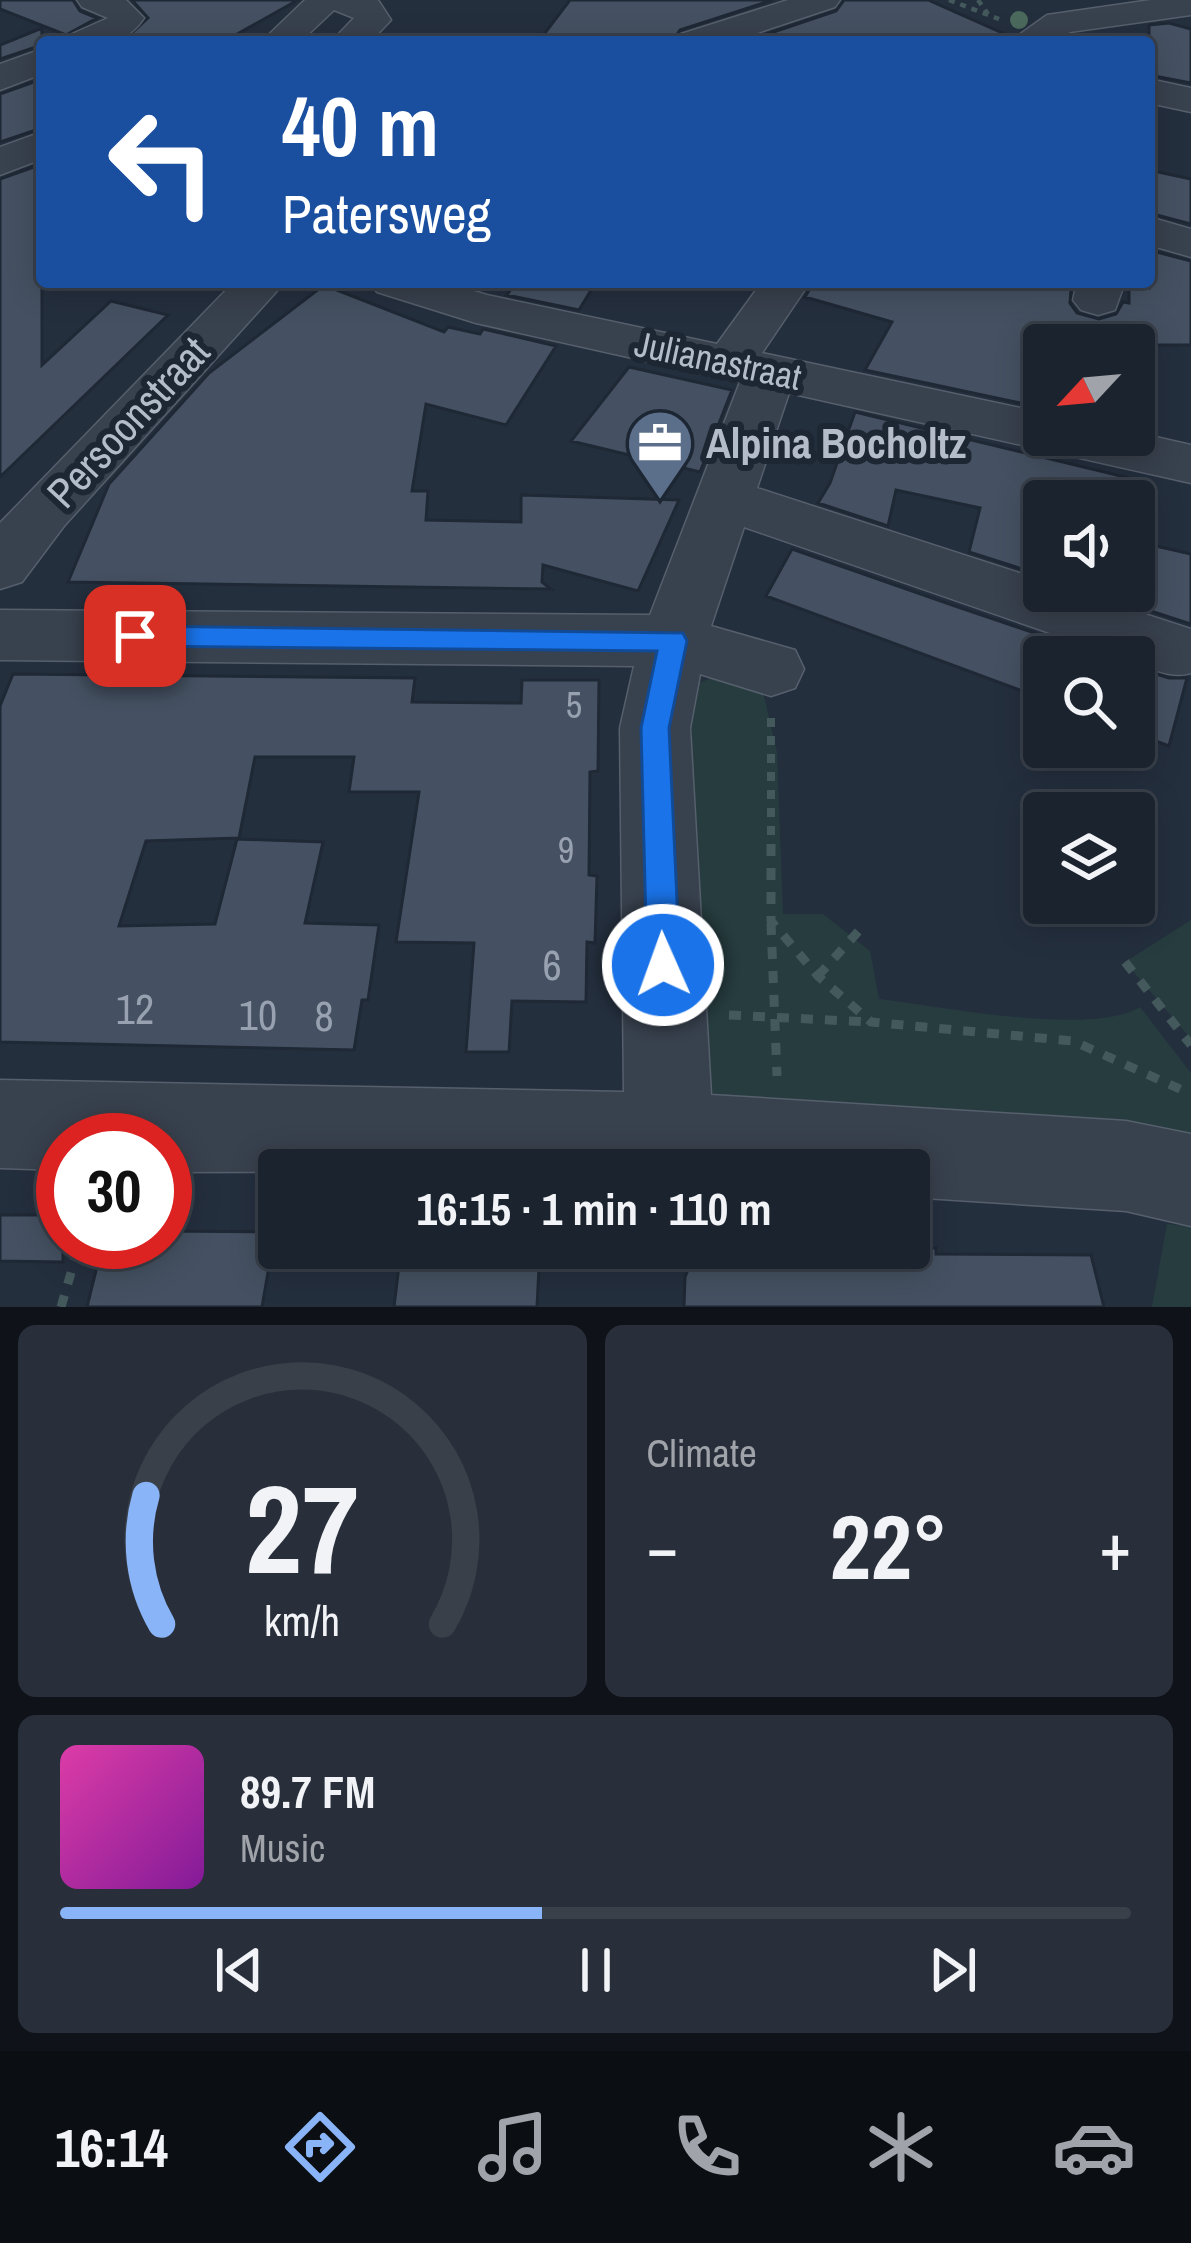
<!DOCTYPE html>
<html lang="en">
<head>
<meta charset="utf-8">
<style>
  :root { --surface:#1b232e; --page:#282f3a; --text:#f1f3f6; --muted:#a0a4aa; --line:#39404a; --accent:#8ab4f8 }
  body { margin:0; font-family:"Archivo Narrow",sans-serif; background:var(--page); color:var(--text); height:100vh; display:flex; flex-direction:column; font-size:45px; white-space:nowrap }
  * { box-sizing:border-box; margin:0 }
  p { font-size:39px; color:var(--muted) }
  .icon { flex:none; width:66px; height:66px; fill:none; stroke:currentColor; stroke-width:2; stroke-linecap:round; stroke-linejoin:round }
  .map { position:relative; height:1307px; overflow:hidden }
  .panel { display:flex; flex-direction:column; gap:18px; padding:18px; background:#0f1319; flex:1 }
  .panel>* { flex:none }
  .top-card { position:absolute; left:36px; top:36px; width:1119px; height:252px; border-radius:12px; box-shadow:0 6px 30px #0003,0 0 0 3px var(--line); background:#1a4fa0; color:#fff; overflow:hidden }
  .needle { width:78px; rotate:244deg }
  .controls { position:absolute; left:1023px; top:324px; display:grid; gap:24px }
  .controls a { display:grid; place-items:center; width:132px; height:132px; border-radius:12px; background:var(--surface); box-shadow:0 6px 30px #0003,0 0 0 3px var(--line); font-size:60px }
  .speed { position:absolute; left:36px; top:1113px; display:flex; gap:24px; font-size:60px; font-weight:700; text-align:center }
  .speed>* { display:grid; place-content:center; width:156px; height:156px; border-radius:50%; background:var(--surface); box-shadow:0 6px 30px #0003,0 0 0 3px var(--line); line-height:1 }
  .speed .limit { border:18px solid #d22; background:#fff; color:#111 }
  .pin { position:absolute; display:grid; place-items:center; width:102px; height:102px; color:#fff; margin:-51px; border-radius:24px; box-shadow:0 6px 18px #0006 }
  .me { position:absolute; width:132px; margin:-66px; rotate:358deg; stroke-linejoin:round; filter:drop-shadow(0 0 9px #0008) }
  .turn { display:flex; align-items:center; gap:42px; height:252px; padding:0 48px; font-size:54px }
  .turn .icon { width:156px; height:156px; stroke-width:2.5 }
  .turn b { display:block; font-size:84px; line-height:102px }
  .big { font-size:90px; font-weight:700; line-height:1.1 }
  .panel .tile { flex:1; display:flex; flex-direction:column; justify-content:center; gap:18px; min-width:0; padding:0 42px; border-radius:18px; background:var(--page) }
  .panel .dial { align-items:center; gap:0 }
  .dial svg { height:312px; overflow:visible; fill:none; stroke:var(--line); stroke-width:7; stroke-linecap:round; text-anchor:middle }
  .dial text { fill:var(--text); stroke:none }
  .song { display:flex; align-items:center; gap:36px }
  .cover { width:144px; height:144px; border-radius:18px; background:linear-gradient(135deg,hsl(320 70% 55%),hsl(290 70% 35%)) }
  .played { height:12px; border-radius:6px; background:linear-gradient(90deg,var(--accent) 45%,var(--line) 45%) }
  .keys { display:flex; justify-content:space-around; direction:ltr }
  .heat { display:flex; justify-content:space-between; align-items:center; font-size:66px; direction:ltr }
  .panel .tiles { flex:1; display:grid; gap:18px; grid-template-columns:1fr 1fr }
  .tile:last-child { grid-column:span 2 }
  .trip { position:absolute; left:258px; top:1149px; width:672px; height:120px; border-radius:12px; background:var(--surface); box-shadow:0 6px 30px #0003,0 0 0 3px var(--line); font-weight:700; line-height:120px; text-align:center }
  .tab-bar { display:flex; height:192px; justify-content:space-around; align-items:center; background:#0b0e12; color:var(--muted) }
  .tab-bar .icon { width:84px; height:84px }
  .tab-bar .selected { color:var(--accent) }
  .tab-bar b { font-size:54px; color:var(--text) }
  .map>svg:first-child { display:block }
  .green { fill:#263c3f }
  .building { fill:#455162; stroke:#1f2835; stroke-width:3 }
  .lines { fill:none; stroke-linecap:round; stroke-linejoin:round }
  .minor-casing { stroke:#565f6c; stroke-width:3 }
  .path-far2 { stroke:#44595c; stroke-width:4.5; stroke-dasharray:6 6; stroke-linecap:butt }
  .path-far1 { stroke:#44595c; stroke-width:8; stroke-dasharray:9 9; stroke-linecap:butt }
  .path { stroke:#44595c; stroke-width:9; stroke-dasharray:12 12; stroke-linecap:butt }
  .minor { fill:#38414e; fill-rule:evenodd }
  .tree { fill:#4b6a5d }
  .route { fill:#1a73e8; stroke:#114b97; stroke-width:3 }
  .labels { text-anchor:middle; stroke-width:12; stroke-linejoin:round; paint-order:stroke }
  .far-street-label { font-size:36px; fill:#b4bcc9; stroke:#1d2633 }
  .number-label { font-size:36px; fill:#98a1af }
  .street-label { font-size:42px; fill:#b4bcc9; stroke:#1d2633 }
  .poi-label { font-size:42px; font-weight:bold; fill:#b4bcc9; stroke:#1d2633; text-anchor:start }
  .near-number-label { font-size:42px; fill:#98a1af }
</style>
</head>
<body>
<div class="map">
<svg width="1191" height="1307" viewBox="0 0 1191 1307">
  <rect width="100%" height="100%" fill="#242f3e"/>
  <path class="green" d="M 716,676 L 762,688 L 777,752 L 783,914 L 823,914 L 870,951 L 879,999 C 940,1006 1090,1037 1140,1007 L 1191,1073 L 1191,1145 L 717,1096 L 709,1090 L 695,1060 L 691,698 L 699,683 Z
    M 1191,920 L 1191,1039 L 1125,962 Z
    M 1167,1224 L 1191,1226 L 1191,1307 L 1152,1307 Z"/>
  <path class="building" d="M 0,0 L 73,0 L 80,11 L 97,18 L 66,35 L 0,9 Z
    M 132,0 L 298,0 L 223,42 L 122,42 L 148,18 Z
    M 570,0 L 773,0 L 680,30 L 672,42 L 538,42 Z
    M 844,0 L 928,0 L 1009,36 L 1005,42 L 744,42 L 836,11 Z
    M 1169,23 L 1191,29 L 1191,83 L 1149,75 L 1149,25 Z
    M 42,28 L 42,45 L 0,59 L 0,45 Z
    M 42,79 L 42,128 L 0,142 L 0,94 Z
    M 42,164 L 42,365 L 111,301 L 168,315 L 0,477 L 0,179 Z
    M 1149,170 L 1191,179 L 1191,224 L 1149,213 Z
    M 1149,250 L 1191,261 L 1191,345 L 1044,345 L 1044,408 L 865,370 L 892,322 L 805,297 L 814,282 L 1040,282 L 1071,289 L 1070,303 L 1077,313 L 1099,319 L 1116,314 L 1123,302 L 1129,303 L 1129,284 L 1149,288 Z
    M 516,282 L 596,282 L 579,310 L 507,295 Z
    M 324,285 L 444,332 L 448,327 L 480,334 L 483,329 L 556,346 L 506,425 L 426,404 L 412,491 L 428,491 L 426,520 L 521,522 L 521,495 L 679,500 L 638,591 L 543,565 L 542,582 L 551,589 L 68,582 L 109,484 L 209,373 Z
    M 629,367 L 732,390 L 700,472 L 571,441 Z
    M 855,412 L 1154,484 L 1152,501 L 1044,501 L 1044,576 L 969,552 L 980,508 L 896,490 L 888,526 L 818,503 L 830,483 Z
    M 1134,541 L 1191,554 L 1191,624 L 1089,591 L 1134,591 Z
    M 792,549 L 955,606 L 1105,657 L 1044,657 L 1044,699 L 766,596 Z
    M 1134,667 L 1169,678 L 1187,678 L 1169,746 L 1134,733 Z
    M 13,674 L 415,678 L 412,702 L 521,703 L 522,680 L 599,680 L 598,771 L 590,772 L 589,875 L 597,876 L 595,943 L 587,942 L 586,1002 L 512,1001 L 509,1052 L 466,1052 L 474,943 L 396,942 L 419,792 L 349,792 L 354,757 L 255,757 L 239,838 L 146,841 L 119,926 L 215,924 L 237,839 L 323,842 L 305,923 L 379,925 L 368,1000 L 362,1000 L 354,1050 L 0,1042 L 0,706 Z
    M 0,1215 L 63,1215 L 63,1262 L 0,1261 Z
    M 165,1231 L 275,1232 L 262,1307 L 87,1307 L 103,1242 L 165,1242 Z
    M 401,1248 L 540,1248 L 537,1307 L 394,1307 Z
    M 697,1248 L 936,1248 L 936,1254 L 1091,1255 L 1104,1307 L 684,1307 L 685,1277 Z"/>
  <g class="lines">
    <g class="minor-casing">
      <path id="minor" d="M 77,0 L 126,0 L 144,18 C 125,47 99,42 67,42 L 72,34 L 108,18 L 82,7 Z
        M 305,0 L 378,0 L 391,20 L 370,42 L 331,42 L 354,18 L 334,10 L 300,42 L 261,42 Z
        M 788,0 L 840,0 L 835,7 L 730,42 L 676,42 L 681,34 Z
        M 1151,0 L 1191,0 L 1191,15 L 1070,32 L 1053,42 L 1009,42 L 1047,15 Z
        M 42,49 L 42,74 L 0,90 L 0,64 Z
        M 1149,79 L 1191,88 L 1191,112 L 1149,103 Z
        M 42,132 L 42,159 L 0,175 L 0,147 Z
        M 1149,217 L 1191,229 L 1191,257 L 1149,245 Z
        M 234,282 L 285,282 L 64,526 L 22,582 L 0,589 L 0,523 Z
        M 370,282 L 444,282 L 487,295 L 717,344 L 762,282 L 810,282 L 762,353 L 1044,413 L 1044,435 L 1134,432 L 1191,445 L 1191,483 L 789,393 L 757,488 L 1044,581 L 1044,591 L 1074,591 L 1191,629 L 1191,673 C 1172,679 1153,669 1134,662 L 1134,657 L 1119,657 L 744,527 L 711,626 L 795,650 L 804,669 L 795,688 L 771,696 L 700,674 L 690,728 L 711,1095 L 1126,1121 L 1191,1134 L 1191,1226 L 1126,1211 L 909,1197 L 909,1170 L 165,1172 L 165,1140 L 63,1140 L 63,1170 L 0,1168 L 0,1080 L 624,1092 L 620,728 L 634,666 L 0,660 L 0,610 L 650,615 L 740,382 L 476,323 L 377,292 Z
        M 1077,282 L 1125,282 L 1115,310 L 1098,315 L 1081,310 L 1073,300 Z"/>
    </g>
    <path class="path-far2" d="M 949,0 L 999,19
      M 978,0 L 988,14"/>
    <path class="path-far1" d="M 771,718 L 771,847"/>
    <path class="path" d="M 771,844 L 771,921 L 818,976 L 871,1022 L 1073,1041 L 1191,1094
      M 771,923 L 777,1076
      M 1125,962 L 1191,1045
      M 818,976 L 865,924
      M 729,1015 L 869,1022
      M 61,1307 L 80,1242"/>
    <use href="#minor" class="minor"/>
  </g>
  <circle class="tree" cx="1019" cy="20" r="9"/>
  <path class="route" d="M 135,626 L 683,633 L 687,641 L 669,728 L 680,965 L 675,976 L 663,981 L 651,976 L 647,965 L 641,728 L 657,651 L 135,646 L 121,636 Z"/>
  <defs>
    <g id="office-pin" transform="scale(3.45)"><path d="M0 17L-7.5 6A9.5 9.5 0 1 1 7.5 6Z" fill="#5c6f8a" stroke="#1d2633"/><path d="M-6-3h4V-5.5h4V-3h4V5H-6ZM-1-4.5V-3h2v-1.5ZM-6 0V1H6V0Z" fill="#fff"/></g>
  </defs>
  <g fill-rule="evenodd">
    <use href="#office-pin" x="660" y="443"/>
  </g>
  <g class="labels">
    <g class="far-street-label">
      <text transform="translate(718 360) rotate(12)" y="13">Julianastraat</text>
    </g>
    <g class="number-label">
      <text x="574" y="718">5</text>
      <text x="566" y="863">9</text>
    </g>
    <g class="street-label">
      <text transform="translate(128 422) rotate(-47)" y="15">Persoonstraat</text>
    </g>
    <g class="poi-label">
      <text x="706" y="458">Alpina Bocholtz</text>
    </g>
    <g class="near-number-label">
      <text x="552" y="980">6</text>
      <text x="135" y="1024">12</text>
      <text x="258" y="1030">10</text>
      <text x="324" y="1031">8</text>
    </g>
  </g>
</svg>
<div class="controls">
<a><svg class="needle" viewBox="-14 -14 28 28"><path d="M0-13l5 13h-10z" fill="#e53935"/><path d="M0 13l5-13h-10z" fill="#a0a4aa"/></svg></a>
<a><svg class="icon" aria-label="sound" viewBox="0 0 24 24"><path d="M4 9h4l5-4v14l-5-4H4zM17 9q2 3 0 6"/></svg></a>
<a><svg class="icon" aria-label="search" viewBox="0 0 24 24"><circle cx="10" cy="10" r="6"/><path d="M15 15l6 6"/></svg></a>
<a><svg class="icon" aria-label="layers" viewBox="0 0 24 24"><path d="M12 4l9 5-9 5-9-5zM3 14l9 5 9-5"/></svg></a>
</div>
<div class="speed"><div class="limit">30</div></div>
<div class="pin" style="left:135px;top:636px;background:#d93025"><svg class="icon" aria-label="arrive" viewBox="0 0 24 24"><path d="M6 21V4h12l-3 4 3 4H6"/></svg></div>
<svg class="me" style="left:663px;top:965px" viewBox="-20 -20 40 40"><circle r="17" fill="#1a73e8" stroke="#fff" stroke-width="3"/><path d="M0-11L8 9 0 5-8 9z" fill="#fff"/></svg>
<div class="trip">16:15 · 1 min · 110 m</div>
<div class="top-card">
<div class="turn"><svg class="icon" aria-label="left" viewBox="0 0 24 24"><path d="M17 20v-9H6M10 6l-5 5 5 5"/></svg><div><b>40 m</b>Patersweg</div></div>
</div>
</div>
<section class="panel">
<div class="tiles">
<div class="tile dial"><svg viewBox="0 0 100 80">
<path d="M14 69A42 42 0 1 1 86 69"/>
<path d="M14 69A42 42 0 0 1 10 36" stroke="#8ab4f8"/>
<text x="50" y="56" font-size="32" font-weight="700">27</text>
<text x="50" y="72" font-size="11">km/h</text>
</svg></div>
<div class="tile"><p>Climate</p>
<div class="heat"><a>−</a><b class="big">22°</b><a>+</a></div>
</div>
<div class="tile">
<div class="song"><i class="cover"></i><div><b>89.7 FM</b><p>Music</p></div></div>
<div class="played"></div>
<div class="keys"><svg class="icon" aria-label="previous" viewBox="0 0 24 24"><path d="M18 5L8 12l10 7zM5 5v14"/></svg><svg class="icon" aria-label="pause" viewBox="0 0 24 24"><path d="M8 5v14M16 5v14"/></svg><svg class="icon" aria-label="next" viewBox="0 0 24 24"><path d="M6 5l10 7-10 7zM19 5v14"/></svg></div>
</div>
</div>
</section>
<nav class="tab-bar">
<b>16:14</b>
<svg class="icon selected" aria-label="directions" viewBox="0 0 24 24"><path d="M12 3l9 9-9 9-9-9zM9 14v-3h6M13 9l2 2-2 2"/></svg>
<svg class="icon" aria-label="music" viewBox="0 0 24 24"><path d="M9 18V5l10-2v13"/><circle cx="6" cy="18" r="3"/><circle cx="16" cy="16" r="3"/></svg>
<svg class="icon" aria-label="phone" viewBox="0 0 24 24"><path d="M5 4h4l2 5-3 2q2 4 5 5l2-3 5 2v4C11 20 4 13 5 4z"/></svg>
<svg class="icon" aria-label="climate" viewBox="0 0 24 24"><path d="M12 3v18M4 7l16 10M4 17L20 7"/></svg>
<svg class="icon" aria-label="car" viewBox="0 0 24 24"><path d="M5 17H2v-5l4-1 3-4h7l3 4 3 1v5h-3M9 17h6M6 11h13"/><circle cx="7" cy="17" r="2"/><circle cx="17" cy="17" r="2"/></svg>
</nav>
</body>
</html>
